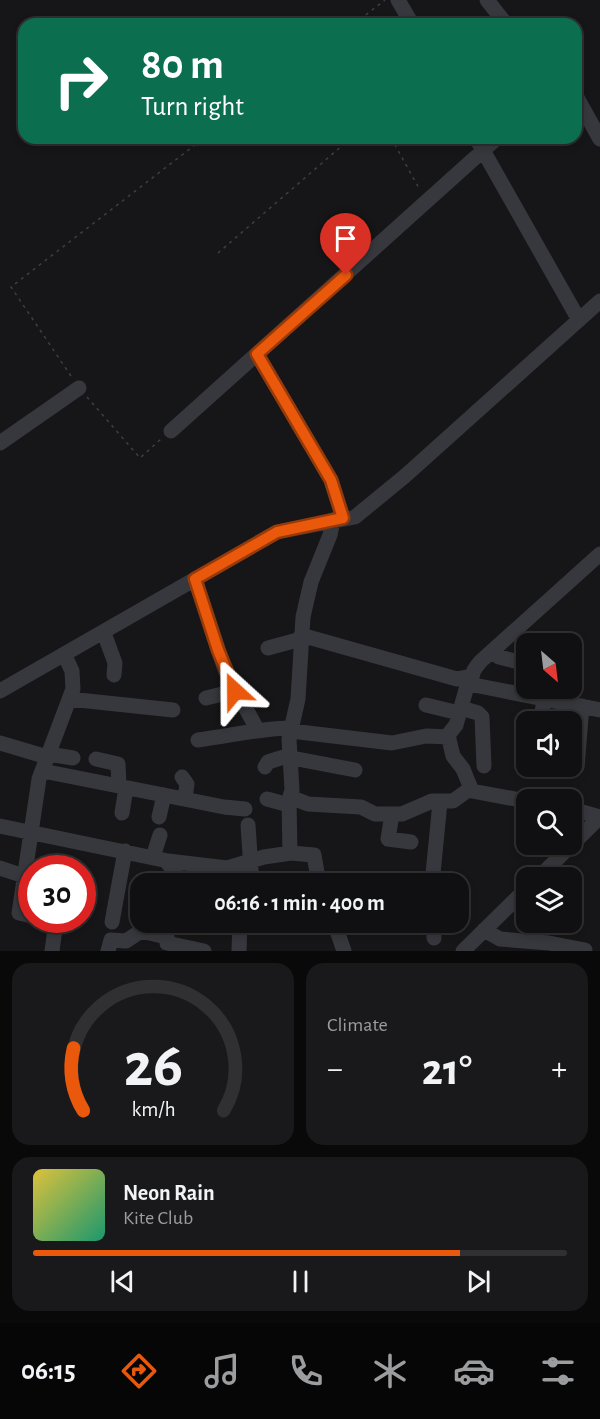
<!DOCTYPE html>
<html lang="en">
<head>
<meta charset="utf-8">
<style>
  :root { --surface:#101012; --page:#19191b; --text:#f1f3f6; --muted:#9c9d9f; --line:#303032; --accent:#ea580c }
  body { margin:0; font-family:"Alegreya Sans",sans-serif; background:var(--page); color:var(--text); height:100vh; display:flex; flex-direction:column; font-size:22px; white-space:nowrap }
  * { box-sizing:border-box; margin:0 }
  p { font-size:20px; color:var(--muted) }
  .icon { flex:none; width:33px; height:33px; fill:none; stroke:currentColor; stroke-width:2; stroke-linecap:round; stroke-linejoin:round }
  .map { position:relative; height:951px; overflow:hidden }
  .sheet { display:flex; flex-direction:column; gap:12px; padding:12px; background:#09090a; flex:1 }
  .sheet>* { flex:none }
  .banner { position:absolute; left:18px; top:18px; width:564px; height:126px; border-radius:18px; box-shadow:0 3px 9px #0003,0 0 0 2px var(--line); background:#0b6e4f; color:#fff; overflow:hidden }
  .needle { width:39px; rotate:152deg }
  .buttons { position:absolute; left:516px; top:633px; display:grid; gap:12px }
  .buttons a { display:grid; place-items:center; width:66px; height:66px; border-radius:12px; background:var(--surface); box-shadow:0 3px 9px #0003,0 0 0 2px var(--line); font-size:30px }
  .speed { position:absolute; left:18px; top:855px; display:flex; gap:12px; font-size:30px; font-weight:700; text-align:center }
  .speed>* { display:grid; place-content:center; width:78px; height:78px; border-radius:50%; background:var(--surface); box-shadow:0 3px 9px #0003,0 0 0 2px var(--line); line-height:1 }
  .speed .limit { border:9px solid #d22; background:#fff; color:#111 }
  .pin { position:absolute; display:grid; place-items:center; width:51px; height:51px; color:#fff; margin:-62px -26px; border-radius:50% 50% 50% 0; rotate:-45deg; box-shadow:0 0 6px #0007 }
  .pin .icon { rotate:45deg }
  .me { position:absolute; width:66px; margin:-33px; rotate:336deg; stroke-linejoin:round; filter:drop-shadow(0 0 4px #0008) }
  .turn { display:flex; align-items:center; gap:21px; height:126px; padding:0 24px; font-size:27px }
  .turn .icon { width:78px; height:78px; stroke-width:2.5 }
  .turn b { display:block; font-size:42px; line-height:51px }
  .big { font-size:45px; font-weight:600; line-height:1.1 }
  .sheet .card { flex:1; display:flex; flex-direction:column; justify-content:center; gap:9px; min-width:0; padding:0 21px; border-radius:18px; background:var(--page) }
  .sheet .dial { align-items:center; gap:0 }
  .dial svg { height:156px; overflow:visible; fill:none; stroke:var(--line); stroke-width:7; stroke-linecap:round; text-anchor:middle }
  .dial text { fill:var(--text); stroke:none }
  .song { display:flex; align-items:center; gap:18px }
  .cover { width:72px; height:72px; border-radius:9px; background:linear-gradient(135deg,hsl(50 70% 55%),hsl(160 70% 35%)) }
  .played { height:6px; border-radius:3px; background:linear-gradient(90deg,var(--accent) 80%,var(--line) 80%) }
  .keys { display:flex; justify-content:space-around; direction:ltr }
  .heat { display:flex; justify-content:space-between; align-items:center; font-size:33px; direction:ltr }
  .sheet .tiles { flex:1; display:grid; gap:12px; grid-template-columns:1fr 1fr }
  .card:last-child { grid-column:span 2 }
  .trip { position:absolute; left:130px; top:873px; width:339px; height:60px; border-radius:18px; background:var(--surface); box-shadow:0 3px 9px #0003,0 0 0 2px var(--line); font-weight:600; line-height:60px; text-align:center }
  .menu { display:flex; height:96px; justify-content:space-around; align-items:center; background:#060607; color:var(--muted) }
  .menu .icon { width:42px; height:42px }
  .menu .active { color:var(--accent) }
  .menu b { font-size:27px; color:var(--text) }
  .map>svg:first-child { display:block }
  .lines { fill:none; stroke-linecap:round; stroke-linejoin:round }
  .path { stroke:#3d3f44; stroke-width:1.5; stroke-dasharray:3 4.5; stroke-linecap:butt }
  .minor { stroke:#37383d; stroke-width:15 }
  .route-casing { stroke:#983908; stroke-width:15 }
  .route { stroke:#ea580c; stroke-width:10 }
</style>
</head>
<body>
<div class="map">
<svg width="600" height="951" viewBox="0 0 600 951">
  <rect width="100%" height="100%" fill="#161618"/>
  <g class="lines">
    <path class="path" d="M 354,24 L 385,0
      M 391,138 L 420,190
      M 218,253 L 351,138
      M 71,376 L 11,287 L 204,138
      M 87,397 L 140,458 L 161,439"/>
    <path class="minor" d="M 398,0 L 412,24
      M 487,0 L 506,24
      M 576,96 L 600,139
      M 476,138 L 579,320
      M 257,354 L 331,480 L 343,518
      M 171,431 L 497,138
      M 0,443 L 79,388
      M 600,554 L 481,661 C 474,669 471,673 472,684 L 479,686 L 600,710
      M 195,579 L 225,670 L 258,731
      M 104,633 L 115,663 L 114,675
      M 301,635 L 457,679 L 471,676
      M 268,648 L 301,639
      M 493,652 L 499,657 L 526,664
      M 472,684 L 467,686 L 456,725 L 448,735 L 453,756 L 463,769 L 472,791 L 526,801
      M 0,691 L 277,532 L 355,517 L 405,476 L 600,301
      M 206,698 L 235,691
      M 69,699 L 173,710
      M 426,705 L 459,713
      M 461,708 L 478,713 L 482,717 L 484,766
      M 541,722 L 544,698
      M 291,731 L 392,743 L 426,736 L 449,737
      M 198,740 C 230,736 261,728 292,728
      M 0,743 L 47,757
      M 48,754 L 73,758
      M 292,758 L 355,770
      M 96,759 L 118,764 L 119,786
      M 265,767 L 268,762 L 290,755
      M 577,767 L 582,706
      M 43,771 L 224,807 L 245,809
      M 182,777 L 187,784 L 185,798
      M 290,797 L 308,804 L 361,807 L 375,814 L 402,814 L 432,801 L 453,801 L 471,788
      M 267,799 L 289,805
      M 572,809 L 600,817
      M 122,813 L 126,788
      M 392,814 L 388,839 L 411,842
      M 159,817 L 164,795
      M 248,825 L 252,884
      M 0,826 L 168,861 L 227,868 L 264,857 L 291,853 L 314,855 L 319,884
      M 290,853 L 289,800 L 292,790 L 289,739 L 298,699 L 303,617 L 311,582 L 330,535 L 333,520
      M 153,857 L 160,835
      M 166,861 L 175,872 L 177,884
      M 0,868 L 24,876
      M 538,878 L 600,817
      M 214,884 L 217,867
      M 432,884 L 440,802
      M 32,916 L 19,913 L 39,779 L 73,689 L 72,671 L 65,656
      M 45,920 L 56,922 L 52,951
      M 112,922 L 125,851
      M 167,922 L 167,943 L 204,951
      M 334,922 L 344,951
      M 433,922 L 434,938
      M 484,930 L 500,939 L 549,943 L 585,950
      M 108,951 L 111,940 L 126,941 L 141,931 L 166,937
      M 239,951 L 240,922
      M 463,951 L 526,889"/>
  </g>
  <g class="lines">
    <g class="route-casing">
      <path id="route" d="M 235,691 L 218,650 L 195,579 L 277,532 L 343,518 L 331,480 L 257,354 L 346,275"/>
    </g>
    <use href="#route" class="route"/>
  </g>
</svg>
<div class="buttons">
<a><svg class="needle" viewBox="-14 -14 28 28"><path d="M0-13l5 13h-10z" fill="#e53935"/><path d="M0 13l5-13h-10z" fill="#9c9d9f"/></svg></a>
<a><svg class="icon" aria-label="sound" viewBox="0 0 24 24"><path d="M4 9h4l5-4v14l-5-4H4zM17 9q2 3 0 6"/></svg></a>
<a><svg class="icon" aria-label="search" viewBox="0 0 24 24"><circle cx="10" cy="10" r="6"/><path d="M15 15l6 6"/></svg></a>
<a><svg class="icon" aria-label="layers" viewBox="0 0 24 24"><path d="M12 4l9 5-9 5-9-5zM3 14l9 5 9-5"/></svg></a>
</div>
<div class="speed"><div class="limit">30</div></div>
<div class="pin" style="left:346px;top:275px;background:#d93025"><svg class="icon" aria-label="arrive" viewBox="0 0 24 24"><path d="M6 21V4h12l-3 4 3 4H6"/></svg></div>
<svg class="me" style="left:235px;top:691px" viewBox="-20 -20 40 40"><path d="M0-17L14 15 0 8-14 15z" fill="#ea580c" stroke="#fff" stroke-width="4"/></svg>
<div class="trip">06:16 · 1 min · 400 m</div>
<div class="banner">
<div class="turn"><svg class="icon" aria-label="right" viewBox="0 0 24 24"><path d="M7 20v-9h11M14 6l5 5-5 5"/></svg><div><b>80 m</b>Turn right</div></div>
</div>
</div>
<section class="sheet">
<div class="tiles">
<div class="card dial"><svg viewBox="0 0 100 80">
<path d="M14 69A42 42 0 1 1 86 69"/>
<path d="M14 69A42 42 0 0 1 9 37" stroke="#ea580c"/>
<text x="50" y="56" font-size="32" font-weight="700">26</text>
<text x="50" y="72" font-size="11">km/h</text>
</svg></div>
<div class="card"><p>Climate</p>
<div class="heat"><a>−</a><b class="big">21°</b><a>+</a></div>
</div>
<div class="card">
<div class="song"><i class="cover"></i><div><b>Neon Rain</b><p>Kite Club</p></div></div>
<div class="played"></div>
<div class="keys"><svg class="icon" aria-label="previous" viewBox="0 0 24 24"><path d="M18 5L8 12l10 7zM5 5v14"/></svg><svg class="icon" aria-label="pause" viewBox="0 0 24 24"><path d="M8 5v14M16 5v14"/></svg><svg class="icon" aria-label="next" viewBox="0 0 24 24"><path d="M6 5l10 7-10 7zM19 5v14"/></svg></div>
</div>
</div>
</section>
<nav class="menu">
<b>06:15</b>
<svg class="icon active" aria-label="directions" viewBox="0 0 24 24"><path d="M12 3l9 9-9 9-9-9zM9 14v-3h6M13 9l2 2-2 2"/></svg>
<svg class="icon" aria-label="music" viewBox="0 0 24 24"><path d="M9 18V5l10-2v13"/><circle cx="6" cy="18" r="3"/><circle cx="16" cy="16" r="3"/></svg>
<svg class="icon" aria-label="phone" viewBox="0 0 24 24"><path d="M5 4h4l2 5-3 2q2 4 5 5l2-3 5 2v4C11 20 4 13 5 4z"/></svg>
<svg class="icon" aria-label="climate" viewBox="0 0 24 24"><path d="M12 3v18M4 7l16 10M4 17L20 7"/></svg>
<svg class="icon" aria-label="car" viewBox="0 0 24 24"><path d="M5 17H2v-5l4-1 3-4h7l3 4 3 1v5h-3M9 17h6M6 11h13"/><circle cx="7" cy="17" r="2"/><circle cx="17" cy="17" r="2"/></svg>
<svg class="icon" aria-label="filters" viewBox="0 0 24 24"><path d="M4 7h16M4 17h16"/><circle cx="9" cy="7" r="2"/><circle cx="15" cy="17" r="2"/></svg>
</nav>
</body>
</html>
